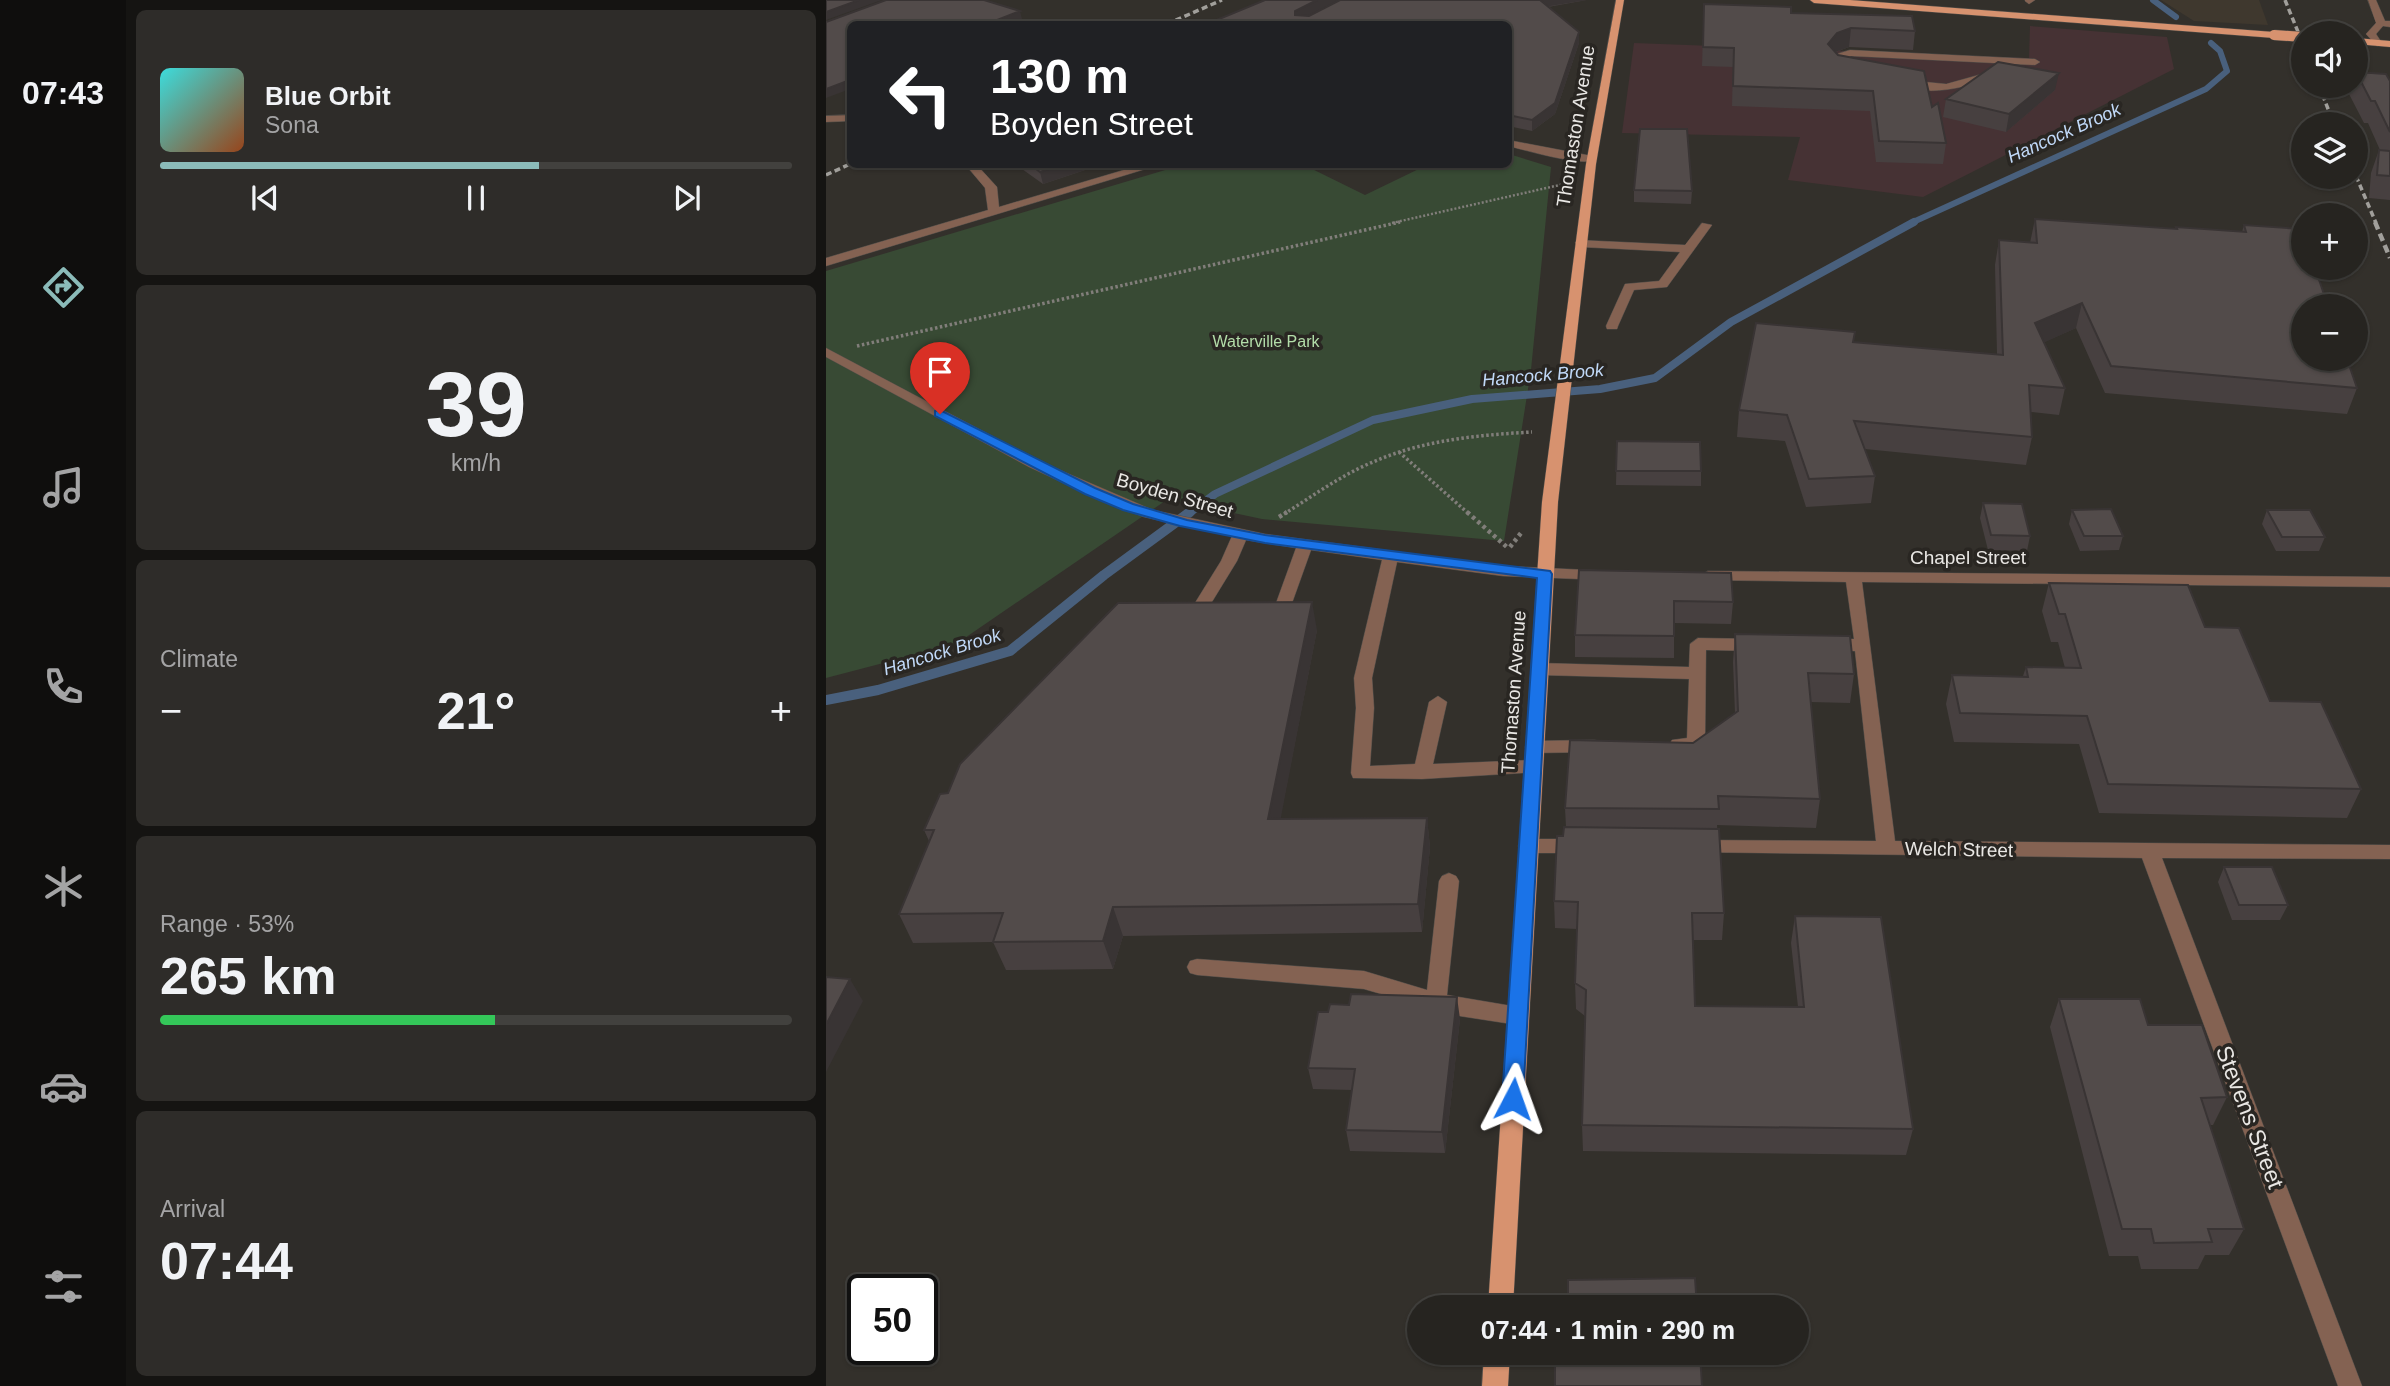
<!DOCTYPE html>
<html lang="en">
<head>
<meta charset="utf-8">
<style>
  :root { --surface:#262420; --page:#2e2c29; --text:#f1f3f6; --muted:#a4a4a5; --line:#42413e; --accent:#8bbbb9 }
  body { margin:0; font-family:Helvetica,sans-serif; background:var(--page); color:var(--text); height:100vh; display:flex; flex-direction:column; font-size:26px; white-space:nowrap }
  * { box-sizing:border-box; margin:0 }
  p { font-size:23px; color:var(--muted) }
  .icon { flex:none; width:38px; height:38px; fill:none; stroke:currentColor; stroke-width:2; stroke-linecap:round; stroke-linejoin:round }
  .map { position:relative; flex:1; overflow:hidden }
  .panel { display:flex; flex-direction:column; gap:10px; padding:10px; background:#151412; width:700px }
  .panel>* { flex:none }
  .hud { position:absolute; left:21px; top:21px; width:665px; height:147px; border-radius:10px; box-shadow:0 2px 5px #0004,0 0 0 2px var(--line); background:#202124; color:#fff; overflow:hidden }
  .controls { position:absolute; left:1465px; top:21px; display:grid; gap:14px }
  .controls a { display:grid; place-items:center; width:77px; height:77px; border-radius:50%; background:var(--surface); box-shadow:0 2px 5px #0004,0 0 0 2px var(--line); font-size:35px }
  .speed { position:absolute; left:21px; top:1274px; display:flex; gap:14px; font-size:35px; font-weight:700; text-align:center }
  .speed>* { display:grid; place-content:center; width:91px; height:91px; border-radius:50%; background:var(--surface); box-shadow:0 2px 5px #0004,0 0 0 2px var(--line); line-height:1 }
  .speed .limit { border:4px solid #111; border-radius:10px; background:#fff; color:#111 }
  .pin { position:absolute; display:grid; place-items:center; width:60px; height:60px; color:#fff; margin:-72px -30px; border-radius:50% 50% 50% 0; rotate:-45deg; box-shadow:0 0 7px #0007 }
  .pin .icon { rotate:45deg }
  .me { position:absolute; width:77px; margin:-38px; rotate:4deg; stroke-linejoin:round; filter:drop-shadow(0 0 5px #0008) }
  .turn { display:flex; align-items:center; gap:24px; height:147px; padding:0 28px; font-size:32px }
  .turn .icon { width:91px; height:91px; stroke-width:2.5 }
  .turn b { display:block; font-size:49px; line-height:60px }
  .big { font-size:52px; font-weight:800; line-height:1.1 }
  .panel .widget { flex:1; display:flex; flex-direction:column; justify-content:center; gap:10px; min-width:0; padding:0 24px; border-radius:10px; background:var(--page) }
  .panel .dial { align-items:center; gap:0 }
  .dial b { font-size:91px; line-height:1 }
  .song { display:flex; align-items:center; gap:21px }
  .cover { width:84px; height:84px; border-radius:10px; background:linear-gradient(135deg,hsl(180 70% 55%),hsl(20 70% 35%)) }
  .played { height:7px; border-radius:4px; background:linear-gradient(90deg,var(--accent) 60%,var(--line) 60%) }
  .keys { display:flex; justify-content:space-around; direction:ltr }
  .heat { display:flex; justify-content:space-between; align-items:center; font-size:38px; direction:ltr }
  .charge { height:10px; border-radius:5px; background:linear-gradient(90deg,#34c759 53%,var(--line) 0) }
  .trip { position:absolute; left:581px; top:1295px; width:402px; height:70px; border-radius:35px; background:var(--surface); box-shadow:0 2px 5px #0004,0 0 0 2px var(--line); font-weight:800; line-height:70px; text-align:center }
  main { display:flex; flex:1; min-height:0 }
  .dock { display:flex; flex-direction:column; width:126px; justify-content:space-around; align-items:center; background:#0f0e0d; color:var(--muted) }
  .dock .icon { width:49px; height:49px }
  .dock .selected { color:var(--accent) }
  .dock b { font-size:32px; color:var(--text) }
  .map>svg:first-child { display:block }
  .built { fill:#3f382e }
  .education { fill:#463234 }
  .green { fill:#384a34 }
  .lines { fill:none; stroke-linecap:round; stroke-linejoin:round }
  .stream-far2 { stroke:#49607d; stroke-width:6 }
  .stream-far1 { stroke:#49607d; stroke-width:8 }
  .stream { stroke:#49607d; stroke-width:10 }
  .minor-casing { stroke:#504d49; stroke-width:1 }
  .major-casing { stroke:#504d49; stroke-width:1 }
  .path-far2 { stroke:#817e7a; stroke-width:2.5; stroke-dasharray:2 2; stroke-linecap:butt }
  .path-far1 { stroke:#817e7a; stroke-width:3.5; stroke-dasharray:2.5 2.5; stroke-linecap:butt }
  .path { stroke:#817e7a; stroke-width:4.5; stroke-dasharray:3.5 3.5; stroke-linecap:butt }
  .minor { fill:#846252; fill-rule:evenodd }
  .major { fill:#d7926f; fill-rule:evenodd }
  .rail-far1 { stroke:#a19f9b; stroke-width:3.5; stroke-dasharray:6 3.5; stroke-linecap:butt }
  .rail { stroke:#a19f9b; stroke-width:4.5; stroke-dasharray:8 4.5; stroke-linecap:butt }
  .major-bridge-casing { stroke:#504d49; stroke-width:11; stroke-linecap:butt }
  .major-bridge { stroke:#d7926f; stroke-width:10 }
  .wall { fill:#474040 }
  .shaded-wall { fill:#393434 }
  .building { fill:#524b4a; stroke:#393434; stroke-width:2 }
  .route { fill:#1a73e8; stroke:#114b97; stroke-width:2 }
  .labels { text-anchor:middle; stroke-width:7; stroke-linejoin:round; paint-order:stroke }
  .far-park-label { font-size:16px; fill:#b3dda9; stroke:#292622 }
  .far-water-label { font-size:18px; font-style:italic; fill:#c1d9f8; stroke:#292622 }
  .street-label { font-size:19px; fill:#e9e7e4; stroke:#292622 }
  .near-street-label { font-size:23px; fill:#e9e7e4; stroke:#292622 }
</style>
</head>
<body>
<main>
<nav class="dock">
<b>07:43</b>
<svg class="icon selected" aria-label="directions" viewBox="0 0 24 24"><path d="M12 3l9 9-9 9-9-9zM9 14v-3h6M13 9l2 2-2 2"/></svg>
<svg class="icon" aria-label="music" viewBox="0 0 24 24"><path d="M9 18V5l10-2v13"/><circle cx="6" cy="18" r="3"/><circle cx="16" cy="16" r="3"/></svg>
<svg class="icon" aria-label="phone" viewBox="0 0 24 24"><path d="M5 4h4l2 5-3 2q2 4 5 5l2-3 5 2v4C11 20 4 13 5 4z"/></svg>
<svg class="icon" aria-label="climate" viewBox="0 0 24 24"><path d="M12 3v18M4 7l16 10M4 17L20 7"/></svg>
<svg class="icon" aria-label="car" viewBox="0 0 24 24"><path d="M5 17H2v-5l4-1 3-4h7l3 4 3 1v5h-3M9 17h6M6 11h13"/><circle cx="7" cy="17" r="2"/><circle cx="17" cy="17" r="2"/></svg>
<svg class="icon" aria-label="filters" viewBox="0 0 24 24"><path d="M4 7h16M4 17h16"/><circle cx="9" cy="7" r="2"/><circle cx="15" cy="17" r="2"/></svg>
</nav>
<section class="panel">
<div class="widget">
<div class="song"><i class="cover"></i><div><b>Blue Orbit</b><p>Sona</p></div></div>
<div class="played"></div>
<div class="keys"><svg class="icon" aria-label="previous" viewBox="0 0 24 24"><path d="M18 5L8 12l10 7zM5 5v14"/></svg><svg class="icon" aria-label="pause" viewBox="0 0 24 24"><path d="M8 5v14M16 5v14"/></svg><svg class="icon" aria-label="next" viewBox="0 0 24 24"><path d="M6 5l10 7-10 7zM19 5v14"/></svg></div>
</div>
<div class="widget dial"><b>39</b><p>km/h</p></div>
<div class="widget"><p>Climate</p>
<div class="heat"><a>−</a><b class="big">21°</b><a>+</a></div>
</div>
<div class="widget"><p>Range · 53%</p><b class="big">265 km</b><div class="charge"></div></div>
<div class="widget"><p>Arrival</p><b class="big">07:44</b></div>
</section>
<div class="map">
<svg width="1564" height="1386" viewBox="0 0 1564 1386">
  <rect width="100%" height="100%" fill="#33302b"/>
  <path class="built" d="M 1335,0 L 1433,0 L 1442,25 L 1368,21 Z"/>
  <path class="education" d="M 1204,26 L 1341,37 L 1348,69 L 1097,197 L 962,180 L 974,137 L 796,133 L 808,43 L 1203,58 Z"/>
  <path class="green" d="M 683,154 L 725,167 L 705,370 L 678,541 L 436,519 L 342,499 L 130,644 L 0,678 L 0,271 L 356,165 L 478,165 L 539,195 L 601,165 L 682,164 Z"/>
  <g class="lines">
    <path class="stream-far2" d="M 1327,0 L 1350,17
      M 1085,223 L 1380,89 L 1401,71 L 1394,51 L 1385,43"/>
    <path class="stream-far1" d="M 362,514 L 389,494 L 547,420 L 646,399 L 774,389 L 829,378 L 905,322 L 1088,222"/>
    <path class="stream" d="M 0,700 L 52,690 L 184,651 L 278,575 L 364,512"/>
    <g class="minor-casing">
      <path id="minor" d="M 1209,0 L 1203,4 L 1199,1 L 1199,0 Z
        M 1542,0 L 1550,0 L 1559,21 L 1564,21 L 1564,27 L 1557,26 L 1550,34 L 1556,43 L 1551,46 L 1540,34 L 1550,23 Z
        M 1024,50 L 1209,59 L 1214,62 L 1209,65 L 1025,56 L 1013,63 L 1022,71 L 1014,73 L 1003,63 L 1011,54 Z
        M 1160,73 L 1164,74 L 1164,78 C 1139,88 1098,98 1074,83 L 1079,80 L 1120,84 Z
        M 24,115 L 24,121 L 0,122 L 0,116 Z
        M 682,140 L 766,156 L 771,159 C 758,168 700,150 682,146 Z
        M 139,164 L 150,164 L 171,187 L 173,207 L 318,164 L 336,164 L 0,266 L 0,258 L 162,210 L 159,188 Z
        M 876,223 L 886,225 L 841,287 L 808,290 L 792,326 L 791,329 L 781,329 L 780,326 L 799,284 L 833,281 L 854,252 L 755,247 L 749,243 L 751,240 L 859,245 Z
        M 0,348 L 213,461 L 327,510 L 439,534 L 677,566 L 783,571 L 785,575 L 777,580 L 677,576 L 571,562 L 546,678 L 548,708 L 544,766 L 589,764 L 603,702 L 612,696 L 621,702 L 607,764 L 707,760 L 714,762 L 716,767 L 714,772 L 596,779 L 527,778 L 525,773 L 530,708 L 528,678 L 556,560 L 485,550 L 461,617 L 453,622 L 445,617 L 470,548 L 420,540 L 411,561 L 373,623 L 361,623 L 359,619 L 395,561 L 406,536 L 318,517 L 276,501 L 203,467 L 0,357 Z
        M 882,571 L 1564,577 L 1564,587 L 1036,582 L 1069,841 L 1564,845 L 1564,859 L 1336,858 L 1536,1386 L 1512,1386 L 1316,858 L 863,852 L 860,847 L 863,842 L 870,840 L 1050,841 L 1029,651 L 1002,651 L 994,645 L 1002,639 L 1028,639 L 1020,582 L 876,580 L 874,576 Z
        M 872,638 L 932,639 L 940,645 L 932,651 L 880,650 L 879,744 L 876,749 C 867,751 855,752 846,750 L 843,745 L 846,740 L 861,738 L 863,679 L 713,675 L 704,669 L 713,663 L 863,667 L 864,644 Z
        M 768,740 L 774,741 L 777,746 L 774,751 L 768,752 L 708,753 L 702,752 L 699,747 L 702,742 L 708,741 Z
        M 702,839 L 755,839 L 762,841 L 765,846 L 762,851 L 755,853 L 702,853 L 695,851 L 692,846 L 695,841 Z
        M 623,873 L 630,876 L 633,881 L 621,995 L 692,1007 L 700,1010 L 703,1016 L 700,1022 L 692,1025 L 627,1015 L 538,989 L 371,975 L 364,973 L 361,967 L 364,961 L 371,959 L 538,971 L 601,990 L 613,881 L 616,876 Z"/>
    </g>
    <g class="major-casing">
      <path id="major" d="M 790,0 L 798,0 L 770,164 L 732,502 L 687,1307 L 662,1307 L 716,502 L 760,164 Z
        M 984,0 L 1024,0 L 1448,32 L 1453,35 L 1448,38 L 988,3 Z
        M 1530,38 L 1564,41 L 1564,47 L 1530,44 Z
        M 658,1353 L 684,1353 L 682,1386 L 656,1386 Z"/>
    </g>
    <path class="path-far2" d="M 566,223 L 738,184 L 739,188"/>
    <path class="path-far1" d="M 31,346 L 574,222
      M 573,452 L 643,514
      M 458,514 C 487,496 515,475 547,462 C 597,440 652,435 706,432"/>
    <path class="path" d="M 641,512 L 682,548
      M 453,517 L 461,512
      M 684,547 L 695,533"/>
    <use href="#minor" class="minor"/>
    <use href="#major" class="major"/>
    <path class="rail-far1" d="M 1459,0 L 1477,44
      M 341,24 L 396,0
      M 1493,86 L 1508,124
      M 0,175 L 24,164
      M 1530,176 L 1550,223"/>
    <path class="rail" d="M 1549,222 L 1564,258"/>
    <g class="major-bridge-casing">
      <path id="major-bridge" d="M 1448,35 L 1477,37"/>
    </g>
    <use href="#major-bridge" class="major-bridge"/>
  </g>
  <path class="wall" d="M 761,0 L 722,7 L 753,32 L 753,43 L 729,114 L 706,131 L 682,126 L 682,24 L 381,24 Z
    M 878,4 L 965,13 L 1089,31 L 1087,50 L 1023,47 L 1010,52 L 1012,55 L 1106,107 L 1120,143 L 1117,164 L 1050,162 L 1044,111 L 906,106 L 907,67 L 876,66 Z
    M 1530,72 L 1564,81 L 1564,200 L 1543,198 L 1545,173 L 1553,150 L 1554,150 L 1542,123 L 1538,123 L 1523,94 L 1526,86 L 1530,86 Z
    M 1229,90 L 1180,132 L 1117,117 L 1120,99 Z
    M 189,164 L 277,164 L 217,184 Z
    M 808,190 L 866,191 L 865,204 L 808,202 Z
    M 1209,219 L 1349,229 L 1350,227 L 1416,232 L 1418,225 L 1531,388 L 1521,414 L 1279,393 L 1250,328 L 1218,342 L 1239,388 L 1233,415 L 1205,412 L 1206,437 L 1200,465 L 1039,449 L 1049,476 L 1045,503 L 980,507 L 959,441 L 911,437 L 913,410 L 1027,342 L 1171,354 L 1169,265 L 1173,240 L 1204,243 Z
    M 791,441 L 875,471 L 875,486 L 790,485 Z
    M 1157,503 L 1204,536 L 1201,551 L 1162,550 L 1154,518 Z
    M 1246,510 L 1297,536 L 1293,550 L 1254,551 L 1243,524 Z
    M 1441,510 L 1499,537 L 1493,551 L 1450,551 L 1436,524 Z
    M 753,570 L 907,602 L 905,624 L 848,623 L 848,658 L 749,657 L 749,635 Z
    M 1223,583 L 1379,627 L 1444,701 L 1535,789 L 1521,818 L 1273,813 L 1253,744 L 1128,742 L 1120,704 L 1126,675 L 1197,676 L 1200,667 L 1239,668 L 1232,642 L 1225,642 L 1216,611 Z
    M 491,630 L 454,819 L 601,818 L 604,847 L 596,932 L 297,936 L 287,969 L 180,970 L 167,942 L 87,943 L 73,914 L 103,841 L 98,830 L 122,793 Z
    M 909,634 L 1028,674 L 1024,703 L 985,702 L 994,799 L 990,828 L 891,825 L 898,913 L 896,940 L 867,940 L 869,1006 L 972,1007 L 965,943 L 969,916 L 1087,1129 L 1080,1155 L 757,1151 L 756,1125 L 759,1016 L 750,1009 L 749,983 L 751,929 L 729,928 L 728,901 L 737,836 L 740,827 L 739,808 L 867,743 L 909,713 L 907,662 Z
    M 1398,867 L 1462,905 L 1454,920 L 1406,920 L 1392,882 Z
    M 1233,999 L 1322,1025 L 1401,1097 L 1387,1125 L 1384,1125 L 1418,1229 L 1403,1255 L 1379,1255 L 1372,1269 L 1315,1269 L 1312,1256 L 1283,1256 L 1224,1027 Z
    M 634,1019 L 619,1153 L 524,1151 L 520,1130 L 526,1090 L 487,1089 L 482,1068 Z"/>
  <path class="shaded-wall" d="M 33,0 L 56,0 L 0,20 L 0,12 Z
    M 491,0 L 513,0 L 471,22 L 469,15 L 469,11 Z
    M 712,0 L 761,0 L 712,8 Z
    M 194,11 L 196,19 L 183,24 L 161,24 Z
    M 1025,28 L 1023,47 L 1009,52 L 1002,44 L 1011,33 Z
    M 753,32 L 753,43 L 729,114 L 706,131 L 706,120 Z
    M 1233,73 L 1229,90 L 1180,132 L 1183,114 Z
    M 24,80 L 24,89 L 0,98 L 0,89 Z
    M 237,164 L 277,164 L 217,184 L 214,172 Z
    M 1256,303 L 1250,328 L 1204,349 L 1209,323 Z
    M 486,602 L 491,630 L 449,848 L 442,819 Z
    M 601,818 L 604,847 L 596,932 L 592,904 Z
    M 287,907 L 297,936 L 287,969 L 277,941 Z
    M 24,979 L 37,1001 L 0,1072 L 0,1025 Z
    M 631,997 L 634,1019 L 619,1153 L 616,1132 Z"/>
  <path class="building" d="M 0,0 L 33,0 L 0,12 Z
    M 60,0 L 158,0 L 194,11 L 161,24 L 24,24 L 24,80 L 0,89 L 0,22 Z
    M 439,0 L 491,0 L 469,11 L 469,15 L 483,16 L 514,0 L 714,0 L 753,32 L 729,103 L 706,120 L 682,115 L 682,24 L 381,24 Z
    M 878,4 L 965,7 L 965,13 L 1086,16 L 1089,31 L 1025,28 L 1011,33 L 1002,44 L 1012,55 L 1098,71 L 1106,107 L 1112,103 L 1120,143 L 1053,141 L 1047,91 L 907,86 L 908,48 L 877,47 Z
    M 1172,62 L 1233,73 L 1183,114 L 1120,99 Z
    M 1530,72 L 1560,74 L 1564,81 L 1564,132 L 1549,101 L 1545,101 Z
    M 814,129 L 861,129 L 866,191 L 808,190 Z
    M 1553,150 L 1564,151 L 1564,176 L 1551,175 Z
    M 204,164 L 237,164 L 214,172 Z
    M 1209,219 L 1351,229 L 1350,227 L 1420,232 L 1418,225 L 1475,229 L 1477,234 L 1477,268 L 1489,268 L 1502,306 L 1477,306 L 1477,359 L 1521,359 L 1531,388 L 1285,366 L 1256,303 L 1209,323 L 1239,388 L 1203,385 L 1206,437 L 1028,421 L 1049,476 L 983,479 L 961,415 L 913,410 L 930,323 L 1029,332 L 1027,342 L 1177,355 L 1173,240 L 1211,243 Z
    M 791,441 L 874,442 L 875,471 L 790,471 Z
    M 1157,503 L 1196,504 L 1204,536 L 1165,535 Z
    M 1285,509 L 1297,536 L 1258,536 L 1246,510 Z
    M 1441,510 L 1484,510 L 1499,537 L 1456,537 Z
    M 753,570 L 905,573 L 907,602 L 848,601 L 848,636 L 749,635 Z
    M 1223,583 L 1362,585 L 1379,627 L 1413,628 L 1444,701 L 1495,702 L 1535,789 L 1282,784 L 1261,716 L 1134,713 L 1126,675 L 1202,677 L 1200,667 L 1255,668 L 1239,614 L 1233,614 Z
    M 486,602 L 442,819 L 601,818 L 592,904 L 287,907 L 277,941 L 167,942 L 177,913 L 73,914 L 108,830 L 98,830 L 114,794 L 122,793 L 134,764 L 292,603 Z
    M 909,634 L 1024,636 L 1028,674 L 982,673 L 994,799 L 892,796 L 893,809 L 739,808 L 744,740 L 867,743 L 912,711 Z
    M 738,827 L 893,829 L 898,913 L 866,913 L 869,1006 L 978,1007 L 969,916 L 1055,917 L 1087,1129 L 756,1125 L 760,990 L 749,983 L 752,902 L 728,901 L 731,836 L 737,836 Z
    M 1398,867 L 1446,867 L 1462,905 L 1413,905 Z
    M 0,977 L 24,979 L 0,1025 Z
    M 525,994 L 631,997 L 616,1132 L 520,1130 L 529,1069 L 482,1068 L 492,1012 L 502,1012 L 504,1004 L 523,1005 Z
    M 1233,999 L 1314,999 L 1322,1025 L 1376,1025 L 1401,1097 L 1375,1098 L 1418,1229 L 1382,1229 L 1386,1242 L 1328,1243 L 1325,1229 L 1296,1229 Z
    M 869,1278 L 871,1307 L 742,1307 L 742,1280 Z
    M 729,1353 L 874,1353 L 876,1386 L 729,1386 Z"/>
  <path class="route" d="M 114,410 L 269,488 L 307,504 L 361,520 L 439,535 L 724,571 L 726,574 L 697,1099 L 694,1105 L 687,1108 L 679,1105 L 676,1099 L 711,578 L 439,543 L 354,526 L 297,510 L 259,494 L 109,416 L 109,411 Z"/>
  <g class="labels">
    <g class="far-park-label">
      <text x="440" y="347">Waterville Park</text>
    </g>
    <g class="far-water-label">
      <text transform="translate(1238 133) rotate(-24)" y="6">Hancock Brook</text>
      <text transform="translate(717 375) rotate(-5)" y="6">Hancock Brook</text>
      <text transform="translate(116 652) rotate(-17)" y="6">Hancock Brook</text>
    </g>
    <g class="street-label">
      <text transform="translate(749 126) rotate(-81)" y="7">Thomaston Avenue</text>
      <text transform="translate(349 495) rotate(16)" y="7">Boyden Street</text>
      <text x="1142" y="564">Chapel Street</text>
      <text transform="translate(687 692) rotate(-86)" y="7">Thomaston Avenue</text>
      <text transform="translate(1133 849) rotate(1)" y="7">Welch Street</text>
    </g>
    <g class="near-street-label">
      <text transform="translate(1424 1117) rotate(69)" y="8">Stevens Street</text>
    </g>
  </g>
</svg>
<div class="controls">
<a><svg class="icon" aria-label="sound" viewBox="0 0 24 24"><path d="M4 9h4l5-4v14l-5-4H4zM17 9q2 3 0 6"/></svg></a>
<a><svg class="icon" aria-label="layers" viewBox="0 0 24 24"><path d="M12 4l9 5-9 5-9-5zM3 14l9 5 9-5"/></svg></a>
<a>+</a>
<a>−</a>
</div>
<div class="speed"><div class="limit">50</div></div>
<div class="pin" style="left:114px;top:414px;background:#d93025"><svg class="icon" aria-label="arrive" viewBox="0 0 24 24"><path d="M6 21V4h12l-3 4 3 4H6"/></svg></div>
<svg class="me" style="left:687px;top:1099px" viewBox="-20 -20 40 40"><path d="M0-17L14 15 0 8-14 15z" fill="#1a73e8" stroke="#fff" stroke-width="4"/></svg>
<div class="trip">07:44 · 1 min · 290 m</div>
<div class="hud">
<div class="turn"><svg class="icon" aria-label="left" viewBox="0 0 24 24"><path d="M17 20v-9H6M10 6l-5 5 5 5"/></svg><div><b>130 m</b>Boyden Street</div></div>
</div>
</div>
</main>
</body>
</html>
